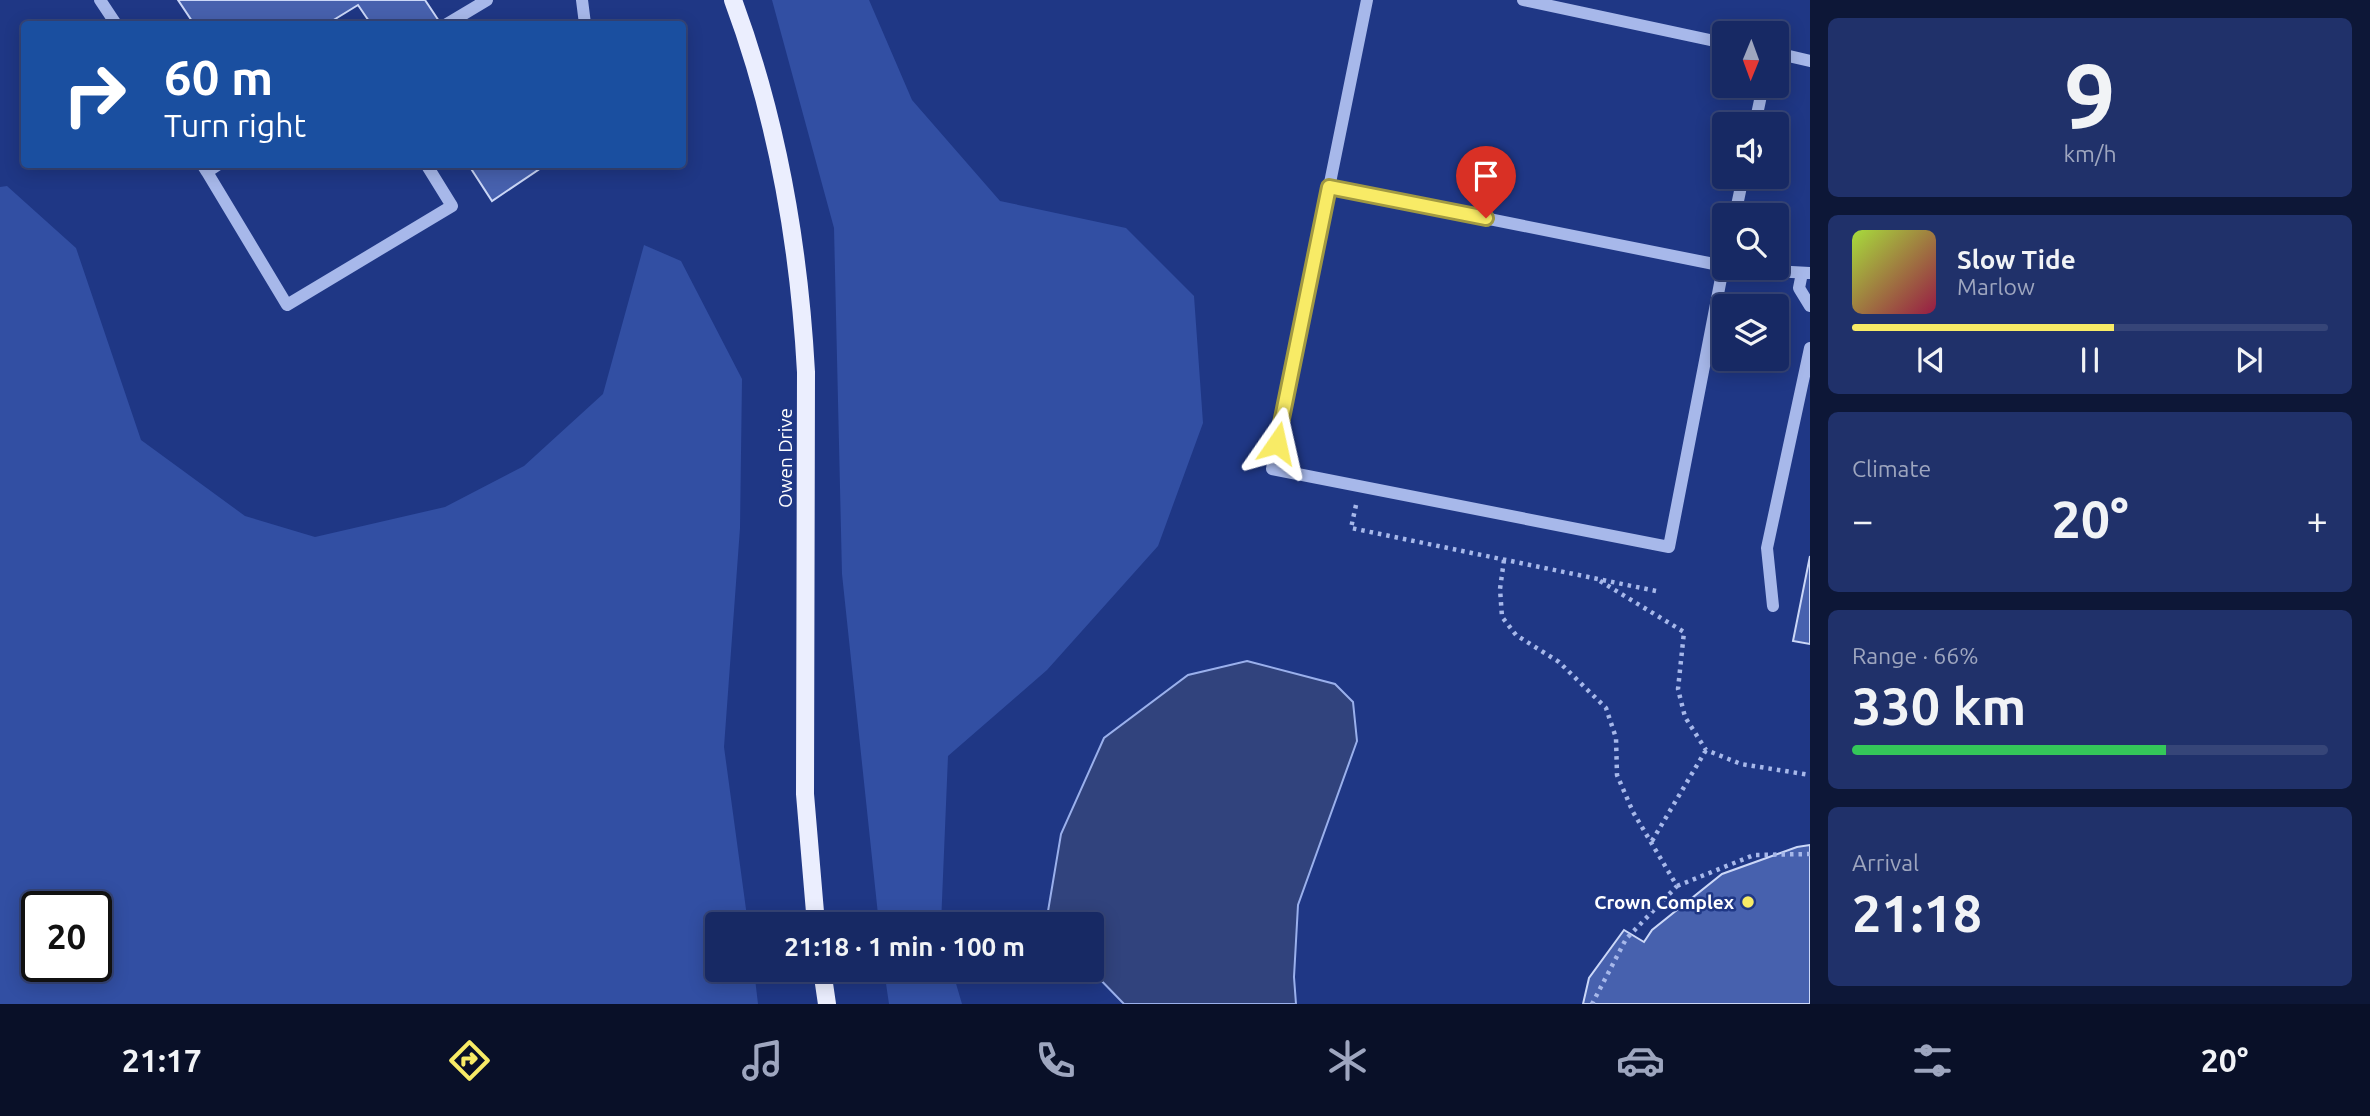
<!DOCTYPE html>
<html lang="en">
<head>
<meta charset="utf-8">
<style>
  :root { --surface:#172964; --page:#20316a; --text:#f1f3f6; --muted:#9ea6bf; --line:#364578; --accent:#f8eb66 }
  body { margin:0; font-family:Ubuntu,sans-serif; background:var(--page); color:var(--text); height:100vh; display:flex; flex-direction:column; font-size:26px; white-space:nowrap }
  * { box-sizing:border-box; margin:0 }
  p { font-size:23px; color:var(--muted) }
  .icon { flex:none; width:38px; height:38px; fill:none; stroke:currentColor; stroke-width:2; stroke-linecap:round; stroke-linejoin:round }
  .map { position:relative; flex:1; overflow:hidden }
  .side { display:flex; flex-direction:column; gap:18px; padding:18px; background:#0d1737; width:560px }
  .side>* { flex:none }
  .hud { position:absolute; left:21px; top:21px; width:665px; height:147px; border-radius:7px; box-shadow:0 4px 18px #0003,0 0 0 2px var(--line); background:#1a4fa0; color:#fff; overflow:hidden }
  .needle { width:46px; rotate:181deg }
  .fabs { position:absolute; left:1712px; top:21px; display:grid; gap:14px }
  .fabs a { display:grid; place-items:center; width:77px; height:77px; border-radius:7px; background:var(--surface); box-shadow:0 4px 18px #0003,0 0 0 2px var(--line); font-size:35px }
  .speed { position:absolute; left:21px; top:891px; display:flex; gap:14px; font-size:35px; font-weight:700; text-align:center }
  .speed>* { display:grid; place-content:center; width:91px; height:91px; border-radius:50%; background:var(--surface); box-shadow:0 4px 18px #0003,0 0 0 2px var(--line); line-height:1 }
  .speed .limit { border:4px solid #111; border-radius:10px; background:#fff; color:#111 }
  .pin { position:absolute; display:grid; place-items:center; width:60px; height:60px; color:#fff; margin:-72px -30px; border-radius:50% 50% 50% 0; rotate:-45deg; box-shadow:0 0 7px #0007 }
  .pin .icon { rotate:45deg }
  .me { position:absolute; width:77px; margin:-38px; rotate:11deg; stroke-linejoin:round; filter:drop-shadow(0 0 5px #0008) }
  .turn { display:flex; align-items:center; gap:24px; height:147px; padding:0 28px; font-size:32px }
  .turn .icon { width:91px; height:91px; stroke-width:2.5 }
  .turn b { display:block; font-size:49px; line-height:60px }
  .big { font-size:52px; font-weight:600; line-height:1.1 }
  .side .tile { flex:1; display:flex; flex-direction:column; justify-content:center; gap:10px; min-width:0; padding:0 24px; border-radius:10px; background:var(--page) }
  .side .dial { align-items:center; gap:0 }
  .dial b { font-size:91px; line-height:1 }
  .song { display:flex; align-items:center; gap:21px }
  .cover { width:84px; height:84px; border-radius:10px; background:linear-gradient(135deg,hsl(80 70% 55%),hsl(340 70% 35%)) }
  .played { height:7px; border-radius:4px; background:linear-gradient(90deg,var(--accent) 55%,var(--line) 55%) }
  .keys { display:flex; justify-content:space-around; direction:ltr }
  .heat { display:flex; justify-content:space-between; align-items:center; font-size:38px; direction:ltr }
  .charge { height:10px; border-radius:5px; background:linear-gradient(90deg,#34c759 66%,var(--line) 0) }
  .trip { position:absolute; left:705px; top:912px; width:399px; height:70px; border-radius:7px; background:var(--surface); box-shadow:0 4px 18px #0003,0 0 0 2px var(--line); font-weight:600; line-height:70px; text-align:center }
  .tabs { display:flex; height:112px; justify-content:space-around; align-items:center; background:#091028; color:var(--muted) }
  .tabs .icon { width:49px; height:49px }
  .tabs .selected { color:var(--accent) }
  .tabs b { font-size:32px; color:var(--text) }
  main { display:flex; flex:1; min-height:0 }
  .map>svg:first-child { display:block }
  .green { fill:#324fa3; fill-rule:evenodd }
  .water { fill:#31437d; stroke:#9ab0ec; stroke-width:2 }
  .building { fill:#4761ae; stroke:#cbd7f7; stroke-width:2 }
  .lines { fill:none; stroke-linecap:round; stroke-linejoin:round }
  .path { stroke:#a7b8ea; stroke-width:4.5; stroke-dasharray:3.5 5; stroke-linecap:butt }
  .minor { stroke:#a7b8ea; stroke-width:12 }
  .major { stroke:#ebeefe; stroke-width:18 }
  .route-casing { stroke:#a19942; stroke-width:18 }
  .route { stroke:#f8eb66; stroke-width:12 }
  .poi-dot { fill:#f8eb66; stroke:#1f3785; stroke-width:2.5 }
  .labels { text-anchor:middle; stroke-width:5; stroke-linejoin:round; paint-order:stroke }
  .street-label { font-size:19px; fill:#fff; stroke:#1f3785 }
  .poi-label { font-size:19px; font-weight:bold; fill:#fff; stroke:#1f3785; text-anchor:end }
</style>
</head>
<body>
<main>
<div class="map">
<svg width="1810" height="1004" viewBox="0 0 1810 1004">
  <rect width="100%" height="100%" fill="#1f3785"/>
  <path class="green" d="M 772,0 L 869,0 L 912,100 L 1000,201 L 1126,228 L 1194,296 L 1203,423 L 1158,546 L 1047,670 L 948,756 L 941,924 L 879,924 L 842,574 L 834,228 Z
    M 7,186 L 76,248 L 141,440 L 245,516 L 315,537 L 445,507 L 524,466 L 603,394 L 644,245 L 681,261 L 742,379 L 740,528 L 724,747 L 748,924 L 718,924 L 718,970 L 754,970 L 758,1004 L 0,1004 L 0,187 ZM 37,906 L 96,906 L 96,966 L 37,966 Z
    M 884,970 L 952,970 L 962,1004 L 889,1004 Z"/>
  <path class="water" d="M 1247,661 L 1335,684 L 1353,702 L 1357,741 L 1298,905 L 1294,977 L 1296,1004 L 1124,1004 L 1091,970 L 1092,924 L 1046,923 L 1061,834 L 1104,738 L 1188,675 Z"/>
  <path class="building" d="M 178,0 L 425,0 L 439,21 L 433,24 L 371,24 L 358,5 L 327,24 L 194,24 Z
    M 468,164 L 547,164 L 492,201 Z
    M 1810,556 L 1810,644 L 1793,641 Z
    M 1810,845 L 1810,1004 L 1583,1004 L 1589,978 L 1624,930 L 1644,942 L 1652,930 L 1722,874 L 1797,847 Z"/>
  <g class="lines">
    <path class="path" d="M 1356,505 L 1351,528 L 1656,591
      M 1504,560 L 1500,589 L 1502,617 L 1516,635 L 1559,662 L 1606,708 L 1616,738 L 1617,775 L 1633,812 L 1677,886 L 1626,939 L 1592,1004
      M 1600,581 L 1684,632 L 1678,689 L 1685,717 L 1706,750 L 1741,764 L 1810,775
      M 1652,841 L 1706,750
      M 1677,886 L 1754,855 L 1810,854"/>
    <path class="minor" d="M 100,0 L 116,24
      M 582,0 L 585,24
      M 1367,0 L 1272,469 L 1669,547 L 1723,268 L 1810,273
      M 1523,0 L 1724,43
      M 447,24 L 487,0
      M 1776,53 L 1810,61
      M 1755,124 L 1763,86
      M 202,164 L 207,172 L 219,164
      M 207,172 L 287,305 L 452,206 L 426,164
      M 1329,187 L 1724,266
      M 1735,215 L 1743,177
      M 1802,273 L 1799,288 L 1810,306
      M 1773,606 L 1767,548 L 1810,348"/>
    <path class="major" d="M 733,0 C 778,121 799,244 806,372 L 805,794 L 816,924
      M 822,970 L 827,1004"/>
  </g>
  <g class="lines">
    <g class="route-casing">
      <path id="route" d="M 1277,443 L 1329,187 L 1486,218"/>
    </g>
    <use href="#route" class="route"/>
  </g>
  <circle class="poi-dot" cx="1748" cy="902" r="7"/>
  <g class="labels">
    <g class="street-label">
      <text transform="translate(785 458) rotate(-90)" y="7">Owen Drive</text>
    </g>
    <g class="poi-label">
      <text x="1734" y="909">Crown Complex</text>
    </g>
  </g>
</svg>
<div class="fabs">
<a><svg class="needle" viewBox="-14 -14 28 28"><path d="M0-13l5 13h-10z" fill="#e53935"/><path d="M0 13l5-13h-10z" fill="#9ea6bf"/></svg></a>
<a><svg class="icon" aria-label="sound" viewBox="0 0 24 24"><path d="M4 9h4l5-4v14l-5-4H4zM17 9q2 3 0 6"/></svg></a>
<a><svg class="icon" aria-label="search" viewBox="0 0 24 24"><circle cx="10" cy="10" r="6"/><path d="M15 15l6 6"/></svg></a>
<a><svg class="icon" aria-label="layers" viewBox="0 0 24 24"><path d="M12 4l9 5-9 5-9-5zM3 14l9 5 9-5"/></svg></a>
</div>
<div class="speed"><div class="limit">20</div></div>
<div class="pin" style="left:1486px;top:218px;background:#d93025"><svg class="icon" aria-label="arrive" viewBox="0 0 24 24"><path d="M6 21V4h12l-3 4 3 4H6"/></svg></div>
<svg class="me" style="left:1277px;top:443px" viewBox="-20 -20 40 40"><path d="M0-17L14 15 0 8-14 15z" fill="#f8eb66" stroke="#fff" stroke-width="4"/></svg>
<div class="trip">21:18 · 1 min · 100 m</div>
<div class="hud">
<div class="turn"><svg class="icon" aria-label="right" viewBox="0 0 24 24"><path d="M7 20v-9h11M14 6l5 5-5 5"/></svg><div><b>60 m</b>Turn right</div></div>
</div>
</div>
<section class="side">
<div class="tile dial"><b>9</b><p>km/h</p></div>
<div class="tile">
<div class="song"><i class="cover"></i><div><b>Slow Tide</b><p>Marlow</p></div></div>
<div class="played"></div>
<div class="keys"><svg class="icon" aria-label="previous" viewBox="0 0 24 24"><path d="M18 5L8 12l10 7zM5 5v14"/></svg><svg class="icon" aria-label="pause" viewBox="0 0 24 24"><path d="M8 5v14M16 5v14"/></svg><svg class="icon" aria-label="next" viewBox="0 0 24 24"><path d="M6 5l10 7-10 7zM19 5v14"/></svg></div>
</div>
<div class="tile"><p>Climate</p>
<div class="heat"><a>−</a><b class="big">20°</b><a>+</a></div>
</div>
<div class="tile"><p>Range · 66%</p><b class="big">330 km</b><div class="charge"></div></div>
<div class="tile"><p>Arrival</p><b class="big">21:18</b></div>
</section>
</main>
<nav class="tabs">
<b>21:17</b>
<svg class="icon selected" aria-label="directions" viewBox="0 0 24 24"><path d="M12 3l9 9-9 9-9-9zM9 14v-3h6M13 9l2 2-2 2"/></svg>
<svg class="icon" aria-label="music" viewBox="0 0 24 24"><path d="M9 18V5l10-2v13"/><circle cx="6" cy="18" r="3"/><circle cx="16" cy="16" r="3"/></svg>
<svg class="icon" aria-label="phone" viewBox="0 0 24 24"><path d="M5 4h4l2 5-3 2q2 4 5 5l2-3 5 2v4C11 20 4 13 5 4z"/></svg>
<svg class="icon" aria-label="climate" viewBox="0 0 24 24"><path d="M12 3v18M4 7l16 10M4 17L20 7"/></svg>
<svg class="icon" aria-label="car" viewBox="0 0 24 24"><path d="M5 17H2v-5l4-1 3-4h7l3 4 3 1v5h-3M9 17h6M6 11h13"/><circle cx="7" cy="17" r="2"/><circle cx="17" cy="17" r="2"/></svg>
<svg class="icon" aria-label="filters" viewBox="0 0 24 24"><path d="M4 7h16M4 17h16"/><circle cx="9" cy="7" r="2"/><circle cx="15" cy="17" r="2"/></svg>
<b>20°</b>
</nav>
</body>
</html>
